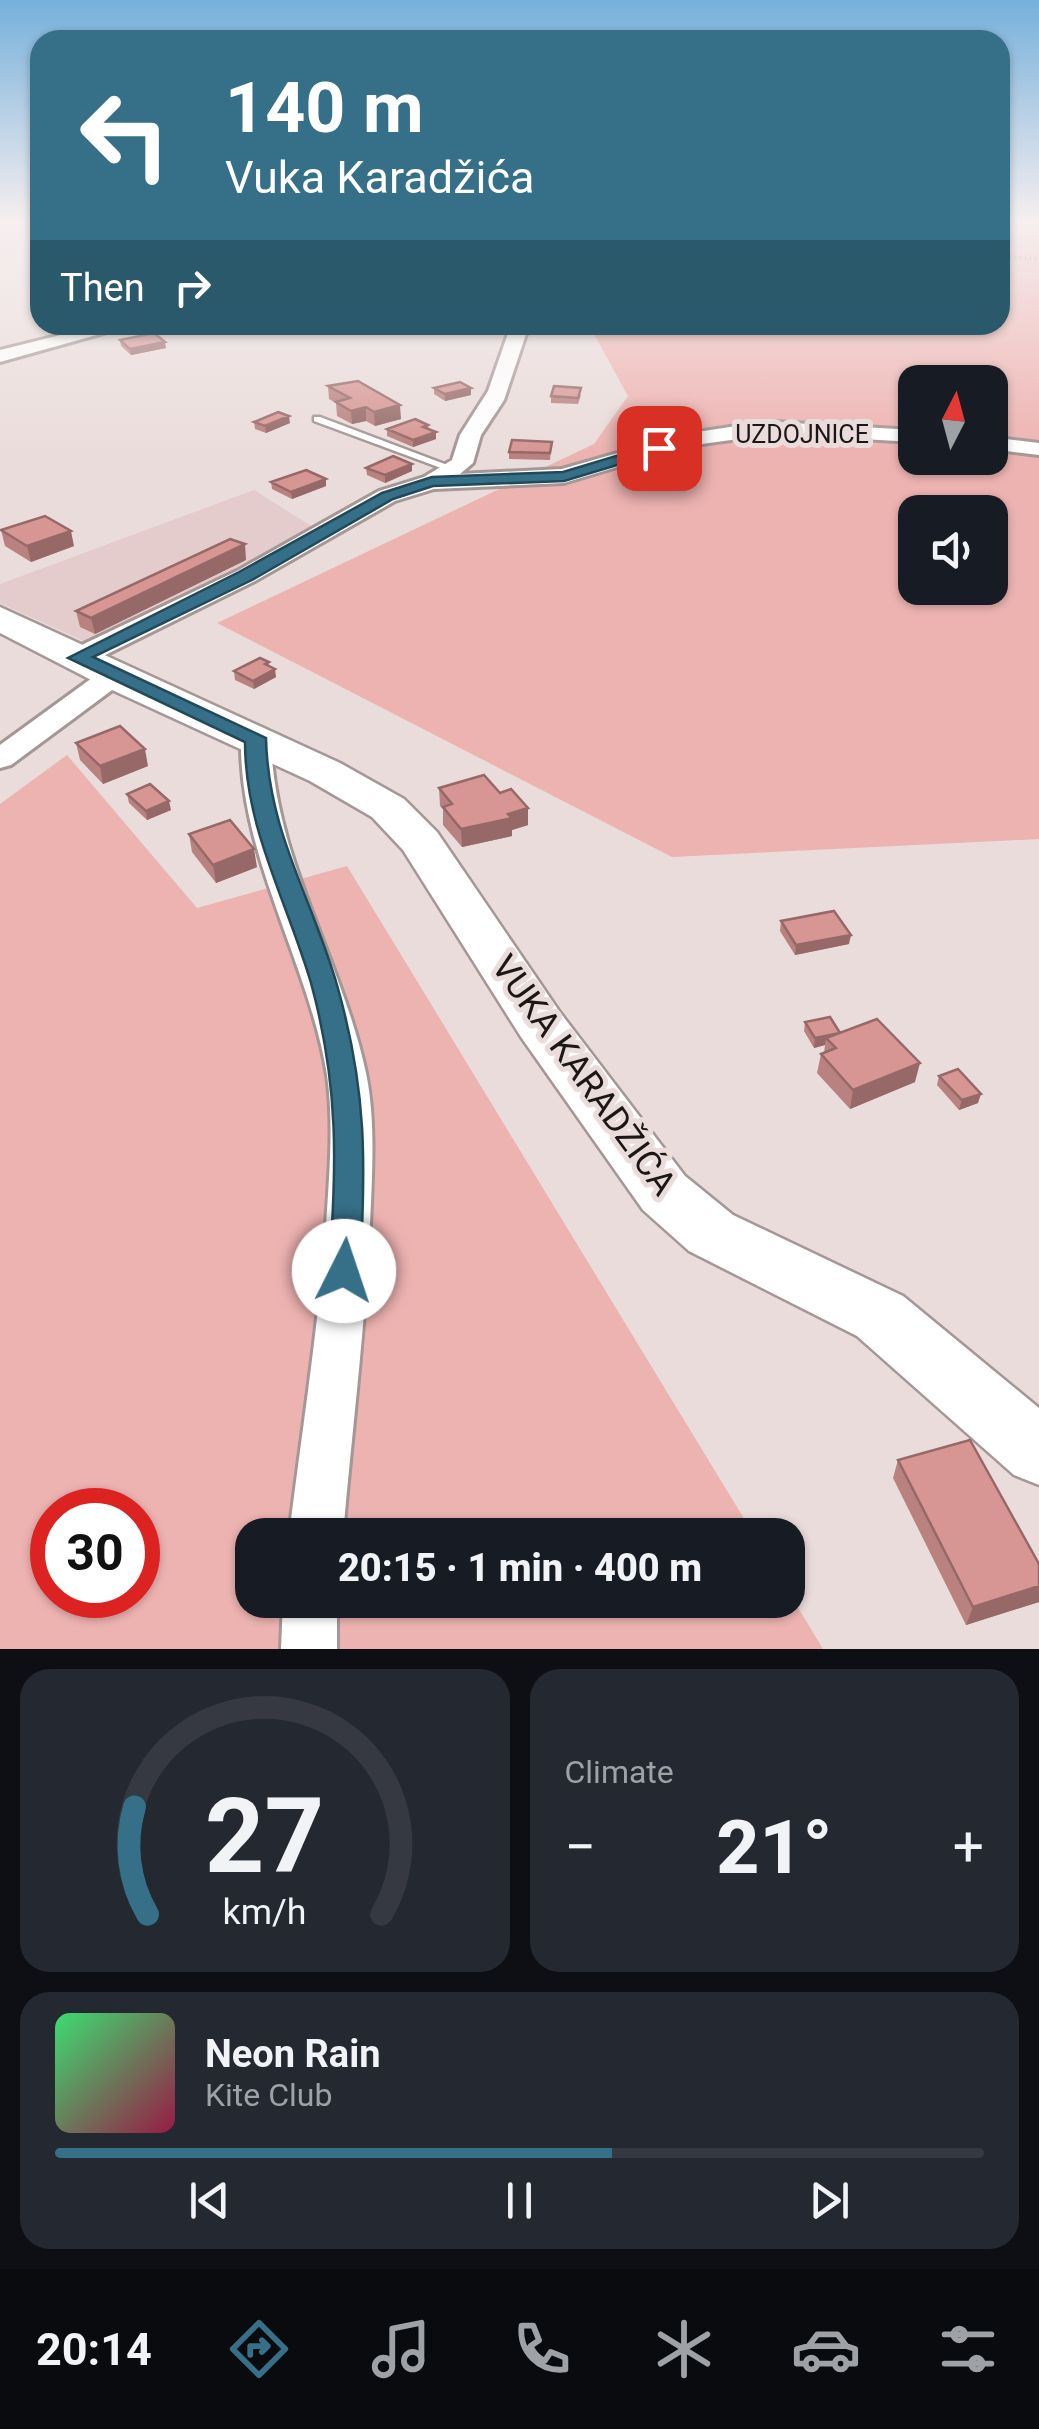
<!DOCTYPE html>
<html lang="en">
<head>
<meta charset="utf-8">
<style>
  :root { --surface:#171b24; --page:#242831; --text:#f1f3f6; --muted:#9ea1a6; --line:#363941; --accent:#357088 }
  body { margin:0; font-family:Roboto,sans-serif; background:var(--page); color:var(--text); height:100vh; display:flex; flex-direction:column; font-size:38px; white-space:nowrap }
  * { box-sizing:border-box; margin:0 }
  p { font-size:32px; color:var(--muted) }
  .icon { flex:none; width:55px; height:55px; fill:none; stroke:currentColor; stroke-width:2; stroke-linecap:round; stroke-linejoin:round }
  .map { position:relative; height:1649px; overflow:hidden }
  .panel { display:flex; flex-direction:column; gap:20px; padding:20px; background:#0d0f14; flex:1 }
  .panel>* { flex:none }
  .banner { position:absolute; left:30px; top:30px; width:980px; height:305px; border-radius:30px; box-shadow:0 2px 8px #0004; background:#357088; color:#fff; overflow:hidden }
  .needle { width:65px; rotate:6deg }
  .tools { position:absolute; left:898px; top:365px; display:grid; gap:20px }
  .tools a { display:grid; place-items:center; width:110px; height:110px; border-radius:20px; background:var(--surface); box-shadow:0 2px 8px #0004; font-size:50px }
  .speed { position:absolute; left:30px; top:1488px; display:flex; gap:20px; font-size:50px; font-weight:700; text-align:center }
  .speed>* { display:grid; place-content:center; width:130px; height:130px; border-radius:50%; background:var(--surface); box-shadow:0 2px 8px #0004; line-height:1 }
  .speed .limit { border:15px solid #d22; background:#fff; color:#111 }
  .pin { position:absolute; display:grid; place-items:center; width:85px; height:85px; color:#fff; margin:-42px; border-radius:20px; box-shadow:0 5px 15px #0006 }
  .me { position:absolute; width:110px; margin:-55px; rotate:4deg; stroke-linejoin:round; filter:drop-shadow(0 0 8px #0008) }
  .turn { display:flex; align-items:center; gap:35px; height:210px; padding:0 30px; font-size:45px }
  .turn .icon { width:130px; height:130px; stroke-width:2.5 }
  .turn b { display:block; font-size:70px; line-height:85px }
  .then { display:flex; align-items:center; height:95px; padding:0 30px; background:#0003; gap:20px; font-size:38px }
  .big { font-size:75px; font-weight:800; line-height:1.1 }
  .panel .card { flex:1; display:flex; flex-direction:column; justify-content:center; gap:15px; min-width:0; padding:0 35px; border-radius:30px; background:var(--page) }
  .panel .dial { align-items:center; gap:0 }
  .dial svg { height:260px; overflow:visible; fill:none; stroke:var(--line); stroke-width:7; stroke-linecap:round; text-anchor:middle }
  .dial text { fill:var(--text); stroke:none }
  .song { display:flex; align-items:center; gap:30px }
  .cover { width:120px; height:120px; border-radius:15px; background:linear-gradient(135deg,hsl(140 70% 55%),hsl(340 70% 35%)) }
  .played { height:10px; border-radius:5px; background:linear-gradient(90deg,var(--accent) 60%,var(--line) 60%) }
  .keys { display:flex; justify-content:space-around; direction:ltr }
  .heat { display:flex; justify-content:space-between; align-items:center; font-size:55px; direction:ltr }
  .panel .tiles { flex:1; display:grid; gap:20px; grid-template-columns:1fr 1fr }
  .card:last-child { grid-column:span 2 }
  .trip { position:absolute; left:235px; top:1518px; width:570px; height:100px; border-radius:30px; background:var(--surface); box-shadow:0 2px 8px #0004; font-weight:800; line-height:100px; text-align:center }
  .menu { display:flex; height:160px; justify-content:space-around; align-items:center; background:#090b0e; color:var(--muted) }
  .menu .icon { width:70px; height:70px }
  .menu .selected { color:var(--accent) }
  .menu b { font-size:45px; color:var(--text) }
  .map>svg:first-child { display:block }
  .built { fill:#e3cccb }
  .green { fill:#edb3b1; fill-rule:evenodd }
  .lines { fill:none; stroke-linecap:round; stroke-linejoin:round }
  .lane-casing { stroke:#a49796; stroke-width:5 }
  .street-casing { stroke:#a49796; stroke-width:6 }
  .secondary-casing { stroke:#a49796; stroke-width:5 }
  .path { stroke:#8e8483; stroke-width:4; stroke-dasharray:1 4; stroke-linecap:butt }
  .lane { fill:#fff; fill-rule:evenodd }
  .street { fill:#fff; fill-rule:evenodd }
  .secondary { fill:#fff; fill-rule:evenodd }
  .wall { fill:#b9817f }
  .shaded-wall { fill:#966968 }
  .building { fill:#d79694; stroke:#966968; stroke-width:2.5 }
  .route { fill:#357088; stroke:#224958; stroke-width:2.5 }
  .labels { text-anchor:middle; stroke-width:10; stroke-linejoin:round; paint-order:stroke }
  .far-street-label { font-size:25px; fill:#1c1717; stroke:#eadcdb }
  .near-street-label { font-size:35px; fill:#1c1717; stroke:#eadcdb }
</style>
</head>
<body>
<div class="map">
<svg width="1039" height="1649" viewBox="0 0 1039 1649">
  <rect width="100%" height="100%" fill="#eadcdb"/>
  <path class="built" d="M 254,490 L 316,529 L 86,642 L 0,603 L 0,584 Z"/>
  <path class="green" d="M 1000,221 L 1039,221 L 1039,839 L 672,857 L 217,623 L 594,444 L 628,396 L 589,325 L 1000,325 ZM 915,382 L 990,382 L 990,458 L 915,458 ZM 915,512 L 990,512 L 990,588 L 915,588 Z
    M 67,755 L 197,908 L 347,866 L 754,1535 L 252,1535 L 252,1600 L 788,1600 L 788,1591 L 823,1649 L 0,1649 L 0,804 ZM 52,1510 L 138,1510 L 138,1595 L 52,1595 Z"/>
  <g class="lines">
    <g class="lane-casing">
      <path id="lane" d="M 314,417 L 320,417 L 458,469 L 449,471 L 314,421 Z"/>
    </g>
    <g class="street-casing">
      <path id="street" d="M 101,325 L 132,325 L 0,362 L 0,350 Z
        M 511,325 L 529,325 L 504,400 L 481,435 L 473,463 L 460,474 L 562,469 L 684,434 L 743,425 L 774,422 L 915,430 L 915,442 L 774,434 L 687,446 L 564,483 L 434,489 L 395,501 L 255,581 L 87,664 L 67,664 L 63,658 L 67,652 L 237,571 L 379,491 L 424,477 L 452,460 L 460,435 L 488,391 Z
        M 990,437 L 1039,443 L 1039,455 L 990,449 Z
        M 113,668 L 123,670 L 127,676 L 123,682 L 11,765 L 0,768 L 0,745 L 103,670 Z
        M 256,730 L 271,739 C 273,856 342,960 366,1073 C 376,1121 372,1176 370,1225 C 365,1328 352,1432 343,1535 L 289,1535 C 302,1432 318,1329 326,1226 C 329,1177 334,1124 327,1075 C 308,960 239,856 241,739 Z
        M 283,1600 L 337,1600 L 337,1649 L 281,1649 Z"/>
    </g>
    <g class="secondary-casing">
      <path id="secondary" d="M 0,607 L 340,763 L 404,799 L 437,832 L 559,1011 L 685,1176 L 733,1215 L 903,1296 L 1039,1408 L 1039,1485 L 1014,1475 L 857,1336 L 689,1251 L 643,1210 L 521,1037 L 403,850 L 372,817 L 310,781 L 99,684 L 0,633 Z"/>
    </g>
    <path class="path" d="M 1000,257 L 1039,259"/>
    <use href="#lane" class="lane"/>
    <use href="#street" class="street"/>
    <use href="#secondary" class="secondary"/>
  </g>
  <path class="wall" d="M 120,340 L 166,348 L 131,355 L 121,346 Z
    M 328,386 L 401,419 L 375,426 L 366,421 L 352,424 L 337,416 L 336,403 L 329,399 Z
    M 434,388 L 471,388 L 471,395 L 445,401 L 434,394 Z
    M 581,395 L 578,404 L 551,403 L 551,396 Z
    M 254,422 L 290,423 L 266,433 L 255,429 Z
    M 428,425 L 429,429 L 436,432 L 436,439 L 413,447 L 387,436 L 387,429 Z
    M 551,449 L 550,460 L 509,459 L 509,452 Z
    M 366,468 L 412,471 L 385,483 L 367,475 Z
    M 271,482 L 326,486 L 292,499 L 272,489 Z
    M 1,530 L 74,546 L 31,562 L 5,546 Z
    M 246,560 L 95,634 L 80,627 L 76,611 Z
    M 269,662 L 269,666 L 276,677 L 254,689 L 235,680 L 234,671 Z
    M 76,743 L 148,766 L 103,784 L 80,760 Z
    M 439,788 L 500,793 L 528,808 L 528,825 L 512,830 L 512,836 L 462,847 L 443,825 L 443,809 L 440,806 Z
    M 127,794 L 171,810 L 147,820 L 129,803 Z
    M 189,834 L 257,867 L 216,883 L 192,852 Z
    M 781,921 L 849,944 L 795,955 L 780,931 Z
    M 805,1022 L 840,1033 L 915,1082 L 850,1109 L 817,1073 L 821,1054 L 824,1053 L 825,1045 L 814,1048 L 804,1031 Z
    M 939,1076 L 978,1103 L 959,1110 L 937,1085 Z
    M 898,1460 L 1039,1564 L 1039,1602 L 966,1625 L 893,1478 Z"/>
  <path class="shaded-wall" d="M 165,342 L 166,348 L 131,355 L 130,349 Z
    M 471,388 L 471,395 L 445,401 L 445,394 Z
    M 400,405 L 401,419 L 375,426 L 374,412 Z
    M 366,407 L 366,421 L 352,424 L 351,411 Z
    M 289,416 L 290,423 L 266,433 L 265,426 Z
    M 436,432 L 436,439 L 413,447 L 413,440 Z
    M 412,464 L 412,471 L 385,483 L 385,475 Z
    M 326,479 L 326,486 L 292,499 L 291,492 Z
    M 71,531 L 74,546 L 31,562 L 27,546 Z
    M 245,544 L 246,560 L 95,634 L 91,618 Z
    M 275,669 L 276,677 L 254,689 L 253,681 Z
    M 145,749 L 148,766 L 103,784 L 100,766 Z
    M 169,801 L 171,810 L 147,820 L 146,811 Z
    M 528,808 L 528,825 L 512,830 L 512,836 L 462,847 L 461,829 Z
    M 254,849 L 257,867 L 216,883 L 213,865 Z
    M 851,935 L 849,944 L 795,955 L 796,945 Z
    M 840,1033 L 826,1038 L 825,1045 L 814,1048 L 815,1038 Z
    M 920,1063 L 915,1082 L 850,1109 L 853,1090 Z
    M 981,1094 L 978,1103 L 959,1110 L 962,1100 Z
    M 1039,1586 L 1039,1602 L 966,1625 L 973,1607 Z"/>
  <path class="building" d="M 154,333 L 165,342 L 130,349 L 120,340 Z
    M 358,381 L 400,405 L 374,412 L 366,407 L 351,411 L 336,402 L 350,398 L 328,386 Z
    M 460,382 L 471,388 L 445,394 L 434,388 Z
    M 554,386 L 581,388 L 578,398 L 551,396 Z
    M 278,412 L 289,416 L 265,426 L 254,422 Z
    M 415,419 L 428,425 L 423,427 L 436,432 L 413,440 L 387,429 Z
    M 512,440 L 552,442 L 550,453 L 509,452 Z
    M 393,456 L 412,464 L 385,475 L 366,468 Z
    M 306,470 L 326,479 L 291,492 L 271,482 Z
    M 45,516 L 71,531 L 27,546 L 1,530 Z
    M 230,539 L 245,544 L 91,618 L 76,611 Z
    M 260,658 L 269,662 L 265,664 L 275,669 L 253,681 L 234,671 Z
    M 120,726 L 145,749 L 100,766 L 76,743 Z
    M 484,775 L 500,793 L 511,789 L 528,808 L 508,814 L 512,818 L 461,829 L 443,807 L 452,804 L 439,788 Z
    M 150,784 L 169,801 L 146,811 L 127,794 Z
    M 230,820 L 254,849 L 213,865 L 189,834 Z
    M 834,911 L 851,935 L 796,945 L 781,921 Z
    M 830,1017 L 840,1033 L 815,1038 L 805,1022 Z
    M 877,1019 L 920,1063 L 853,1090 L 821,1054 L 836,1048 L 826,1038 Z
    M 958,1069 L 981,1094 L 962,1100 L 939,1076 Z
    M 970,1440 L 1039,1564 L 1039,1586 L 973,1607 L 898,1460 Z"/>
  <linearGradient id="sky" x2="0" y2="1"><stop stop-color="#75b0db"/><stop offset="0.49" stop-color="#f6efef"/><stop offset="1" stop-color="#f6efef" stop-opacity="0"/></linearGradient>
  <rect width="1039" height="452" fill="url(#sky)"/>
  <path class="route" d="M 659,443 L 667,448 L 664,451 L 564,481 L 433,486 L 393,499 L 252,580 L 93,657 L 266,738 C 268,832 312,898 337,985 C 367,1090 366,1163 360,1271 L 356,1280 L 344,1284 L 333,1280 L 329,1271 C 337,1166 339,1085 311,983 C 287,901 245,829 245,742 L 68,658 L 239,572 L 382,493 L 432,477 L 563,472 Z"/>
  <g class="labels">
    <g class="far-street-label">
      <text x="802" y="443">UZDOJNICE</text>
    </g>
    <g class="near-street-label">
      <text transform="translate(584 1075) rotate(54)" y="12">VUKA KARADŽIĆA</text>
    </g>
  </g>
</svg>
<div class="tools">
<a><svg class="needle" viewBox="-14 -14 28 28"><path d="M0-13l5 13h-10z" fill="#e53935"/><path d="M0 13l5-13h-10z" fill="#9ea1a6"/></svg></a>
<a><svg class="icon" aria-label="sound" viewBox="0 0 24 24"><path d="M4 9h4l5-4v14l-5-4H4zM17 9q2 3 0 6"/></svg></a>
</div>
<div class="speed"><div class="limit">30</div></div>
<div class="pin" style="left:659px;top:448px;background:#d93025"><svg class="icon" aria-label="arrive" viewBox="0 0 24 24"><path d="M6 21V4h12l-3 4 3 4H6"/></svg></div>
<svg class="me" style="left:344px;top:1271px" viewBox="-20 -20 40 40"><circle r="19" fill="#fff"/><path d="M0-13L10 11 0 6-10 11z" fill="#357088"/></svg>
<div class="trip">20:15 · 1 min · 400 m</div>
<div class="banner">
<div class="turn"><svg class="icon" aria-label="left" viewBox="0 0 24 24"><path d="M17 20v-9H6M10 6l-5 5 5 5"/></svg><div><b>140 m</b>Vuka Karadžića</div></div>
<div class="then">Then<svg class="icon" aria-label="right" viewBox="0 0 24 24"><path d="M7 20v-9h11M14 6l5 5-5 5"/></svg></div>
</div>
</div>
<section class="panel">
<div class="tiles">
<div class="card dial"><svg viewBox="0 0 100 80">
<path d="M14 69A42 42 0 1 1 86 69"/>
<path d="M14 69A42 42 0 0 1 10 36" stroke="#357088"/>
<text x="50" y="56" font-size="32" font-weight="700">27</text>
<text x="50" y="72" font-size="11">km/h</text>
</svg></div>
<div class="card"><p>Climate</p>
<div class="heat"><a>−</a><b class="big">21°</b><a>+</a></div>
</div>
<div class="card">
<div class="song"><i class="cover"></i><div><b>Neon Rain</b><p>Kite Club</p></div></div>
<div class="played"></div>
<div class="keys"><svg class="icon" aria-label="previous" viewBox="0 0 24 24"><path d="M18 5L8 12l10 7zM5 5v14"/></svg><svg class="icon" aria-label="pause" viewBox="0 0 24 24"><path d="M8 5v14M16 5v14"/></svg><svg class="icon" aria-label="next" viewBox="0 0 24 24"><path d="M6 5l10 7-10 7zM19 5v14"/></svg></div>
</div>
</div>
</section>
<nav class="menu">
<b>20:14</b>
<svg class="icon selected" aria-label="directions" viewBox="0 0 24 24"><path d="M12 3l9 9-9 9-9-9zM9 14v-3h6M13 9l2 2-2 2"/></svg>
<svg class="icon" aria-label="music" viewBox="0 0 24 24"><path d="M9 18V5l10-2v13"/><circle cx="6" cy="18" r="3"/><circle cx="16" cy="16" r="3"/></svg>
<svg class="icon" aria-label="phone" viewBox="0 0 24 24"><path d="M5 4h4l2 5-3 2q2 4 5 5l2-3 5 2v4C11 20 4 13 5 4z"/></svg>
<svg class="icon" aria-label="climate" viewBox="0 0 24 24"><path d="M12 3v18M4 7l16 10M4 17L20 7"/></svg>
<svg class="icon" aria-label="car" viewBox="0 0 24 24"><path d="M5 17H2v-5l4-1 3-4h7l3 4 3 1v5h-3M9 17h6M6 11h13"/><circle cx="7" cy="17" r="2"/><circle cx="17" cy="17" r="2"/></svg>
<svg class="icon" aria-label="filters" viewBox="0 0 24 24"><path d="M4 7h16M4 17h16"/><circle cx="9" cy="7" r="2"/><circle cx="15" cy="17" r="2"/></svg>
</nav>
</body>
</html>
